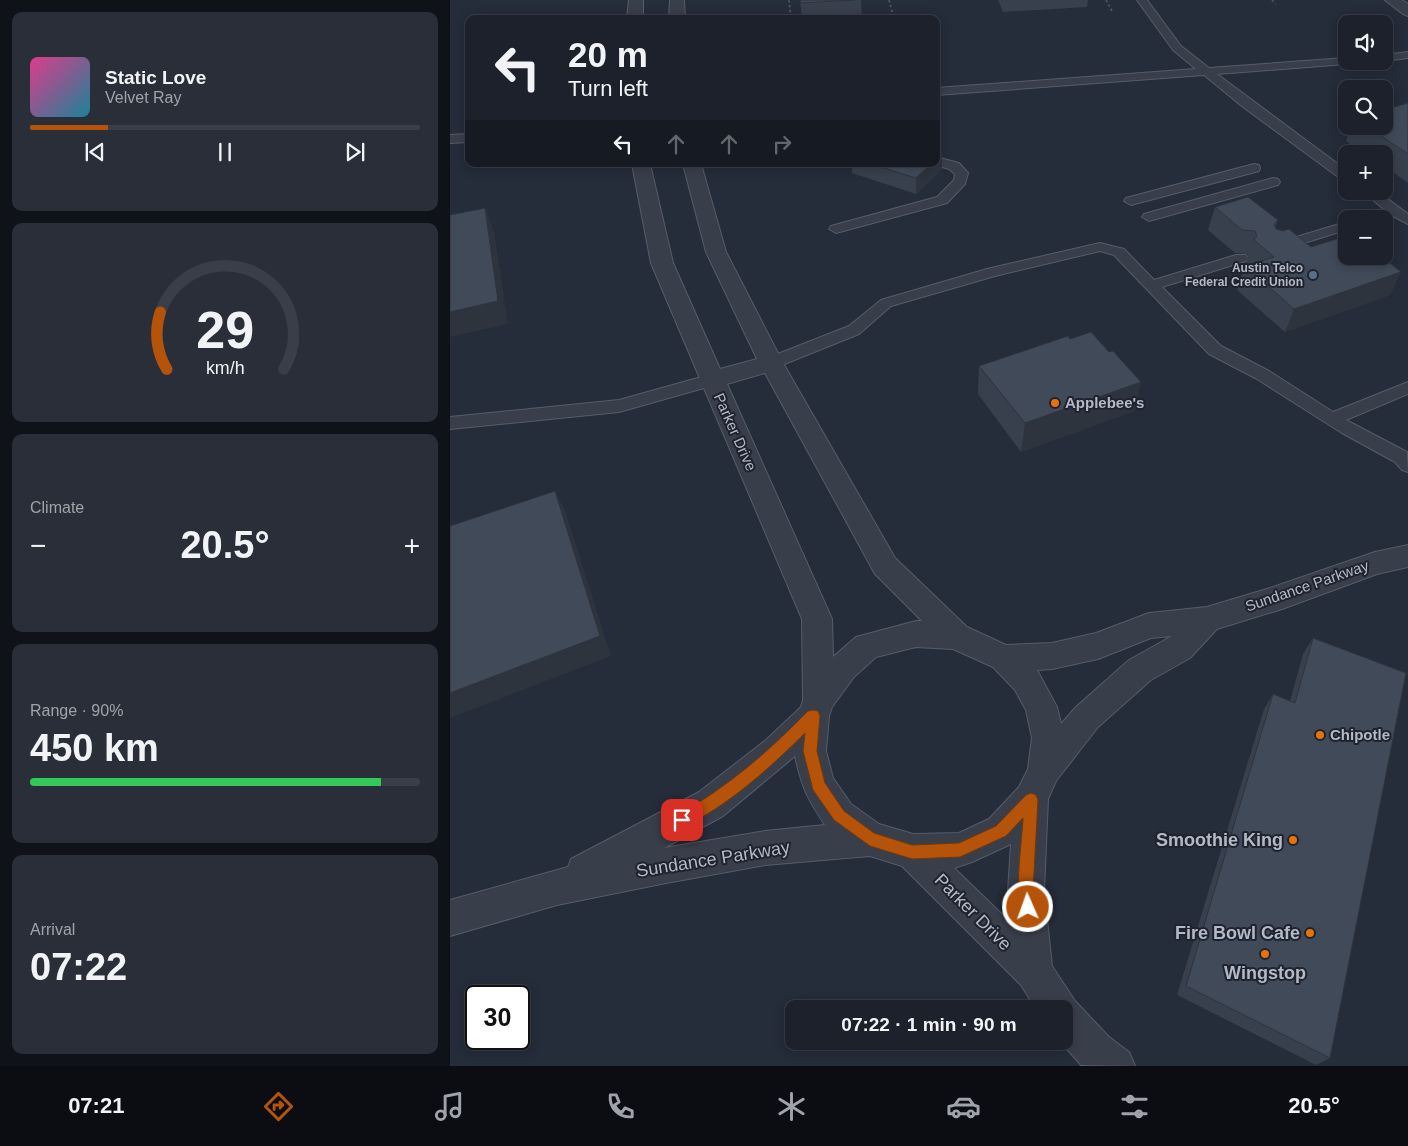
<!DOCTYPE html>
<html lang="en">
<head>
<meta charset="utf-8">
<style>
  :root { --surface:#1c212c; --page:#292e38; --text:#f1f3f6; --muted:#a0a3a9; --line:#3a3e48; --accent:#b45309 }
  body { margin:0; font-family:Helvetica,sans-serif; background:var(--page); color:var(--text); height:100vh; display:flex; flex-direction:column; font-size:19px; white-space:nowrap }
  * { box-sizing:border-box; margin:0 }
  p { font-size:16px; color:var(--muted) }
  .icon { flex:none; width:28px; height:28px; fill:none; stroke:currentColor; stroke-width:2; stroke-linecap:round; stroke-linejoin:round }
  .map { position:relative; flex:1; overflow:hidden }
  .details { display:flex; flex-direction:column; gap:12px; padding:12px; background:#0f1218; width:450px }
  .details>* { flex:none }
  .banner { position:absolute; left:15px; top:15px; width:475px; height:152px; border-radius:10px; box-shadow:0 2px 12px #0003,0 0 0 1px var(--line); background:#1c212c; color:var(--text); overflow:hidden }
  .fabs { position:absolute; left:888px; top:15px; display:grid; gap:10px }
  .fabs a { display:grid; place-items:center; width:55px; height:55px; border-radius:10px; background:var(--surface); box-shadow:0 2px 12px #0003,0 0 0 1px var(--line); font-size:25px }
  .speed { position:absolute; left:15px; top:985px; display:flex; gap:10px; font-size:25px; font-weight:700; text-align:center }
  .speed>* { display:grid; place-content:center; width:65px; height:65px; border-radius:50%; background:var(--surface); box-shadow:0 2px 12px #0003,0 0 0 1px var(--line); line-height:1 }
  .speed .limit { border:2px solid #111; border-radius:8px; background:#fff; color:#111 }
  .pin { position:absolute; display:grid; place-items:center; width:42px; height:42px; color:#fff; margin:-21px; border-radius:10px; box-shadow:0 2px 8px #0006 }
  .me { position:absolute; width:55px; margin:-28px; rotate:358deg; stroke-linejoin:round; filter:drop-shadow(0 0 4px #0008) }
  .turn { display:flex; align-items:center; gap:18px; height:105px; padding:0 20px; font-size:22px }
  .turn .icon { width:65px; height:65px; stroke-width:2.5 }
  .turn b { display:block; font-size:35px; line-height:42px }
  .lanes { display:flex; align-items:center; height:48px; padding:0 20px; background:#0003; justify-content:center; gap:25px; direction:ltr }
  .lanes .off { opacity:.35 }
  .big { font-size:38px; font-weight:700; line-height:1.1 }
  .details .tile { flex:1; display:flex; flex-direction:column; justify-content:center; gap:8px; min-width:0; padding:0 18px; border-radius:10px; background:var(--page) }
  .details .dial { align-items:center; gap:0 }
  .dial svg { height:130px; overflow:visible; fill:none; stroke:var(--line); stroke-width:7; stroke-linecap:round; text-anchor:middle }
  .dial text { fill:var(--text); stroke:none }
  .song { display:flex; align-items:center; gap:15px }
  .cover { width:60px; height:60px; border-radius:8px; background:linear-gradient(135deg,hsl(330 70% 55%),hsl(190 70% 35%)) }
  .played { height:5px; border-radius:2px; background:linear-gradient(90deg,var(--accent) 20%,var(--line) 20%) }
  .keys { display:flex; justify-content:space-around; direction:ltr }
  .heat { display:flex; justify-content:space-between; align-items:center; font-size:28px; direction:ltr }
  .charge { height:8px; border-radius:4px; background:linear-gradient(90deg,#34c759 90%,var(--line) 0) }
  .trip { position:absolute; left:335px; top:1000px; width:288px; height:50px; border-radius:10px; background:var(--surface); box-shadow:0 2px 12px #0003,0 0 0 1px var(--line); font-weight:700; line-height:50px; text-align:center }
  .tabs { display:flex; height:80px; justify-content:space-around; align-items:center; background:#0b0d12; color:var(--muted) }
  .tabs .icon { width:35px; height:35px }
  .tabs .current { color:var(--accent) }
  .tabs b { font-size:22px; color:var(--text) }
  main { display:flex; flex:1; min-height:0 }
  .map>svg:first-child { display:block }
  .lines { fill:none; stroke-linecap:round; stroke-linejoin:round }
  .lane-casing { stroke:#575c69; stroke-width:2 }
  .street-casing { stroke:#575c69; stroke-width:2 }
  .path { stroke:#455458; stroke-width:2; stroke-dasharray:2.5 2.5; stroke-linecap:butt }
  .lane { fill:#393e4b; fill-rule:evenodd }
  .street { fill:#393e4b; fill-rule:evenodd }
  .wall { fill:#38404d }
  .shaded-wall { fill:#2e343e }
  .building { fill:#414a59; stroke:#2e343e }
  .route { fill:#b45309; stroke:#753606 }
  .service-dot { fill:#5c6f8a; stroke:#1e232f; stroke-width:2 }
  .food-dot { fill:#e8710a; stroke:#1e232f; stroke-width:2 }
  .labels { text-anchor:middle; stroke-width:4; stroke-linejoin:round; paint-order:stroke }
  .far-poi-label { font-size:12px; font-weight:bold; fill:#b4b9c6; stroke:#1e232f; text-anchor:end }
  .poi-label { font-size:15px; font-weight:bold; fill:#b4b9c6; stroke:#1e232f; text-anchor:start }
  .street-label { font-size:15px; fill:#b4b9c6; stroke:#1e232f }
  .near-poi-label { font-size:18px; font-weight:bold; fill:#b4b9c6; stroke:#1e232f; text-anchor:end }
  .near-street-label { font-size:18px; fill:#b4b9c6; stroke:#1e232f }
</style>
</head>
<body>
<main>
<section class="details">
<div class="tile">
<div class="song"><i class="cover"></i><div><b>Static Love</b><p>Velvet Ray</p></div></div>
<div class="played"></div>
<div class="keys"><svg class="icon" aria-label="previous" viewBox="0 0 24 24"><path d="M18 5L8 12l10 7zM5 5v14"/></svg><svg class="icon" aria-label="pause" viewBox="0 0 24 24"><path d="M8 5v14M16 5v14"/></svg><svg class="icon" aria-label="next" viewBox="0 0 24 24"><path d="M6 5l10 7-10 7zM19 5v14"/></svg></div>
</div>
<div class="tile dial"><svg viewBox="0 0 100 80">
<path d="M14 69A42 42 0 1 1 86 69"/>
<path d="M14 69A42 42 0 0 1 10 34" stroke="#b45309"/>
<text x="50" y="56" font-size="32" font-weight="700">29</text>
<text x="50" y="72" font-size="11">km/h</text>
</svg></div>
<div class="tile"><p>Climate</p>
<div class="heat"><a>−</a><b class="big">20.5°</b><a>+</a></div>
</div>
<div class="tile"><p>Range · 90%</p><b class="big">450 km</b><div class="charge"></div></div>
<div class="tile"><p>Arrival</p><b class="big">07:22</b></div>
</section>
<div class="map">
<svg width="958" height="1066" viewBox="0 0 958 1066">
  <rect width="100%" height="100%" fill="#252c3a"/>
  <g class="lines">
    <g class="lane-casing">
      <path id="lane" d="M 687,0 L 697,0 L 731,46 L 759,68 L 896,58 L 896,61 L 901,61 L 896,64 L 767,74 L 896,170 L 896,180 L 891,179 L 793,107 L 754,75 L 486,95 L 486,88 L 746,69 L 723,50 Z
        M 958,52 L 958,58 L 934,61 L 934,55 Z
        M 19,134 L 19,142 L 0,143 L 0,135 Z
        M 486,157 L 509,163 L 518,173 L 515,184 L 497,203 L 386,233 L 379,229 L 381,226 L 487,197 L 504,180 L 505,174 L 499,169 L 482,164 L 486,164 Z
        M 804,164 L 809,165 L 810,168 L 809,171 L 681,205 L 674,201 L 676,198 Z
        M 823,178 L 828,179 L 830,182 L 828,185 L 699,221 L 692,217 L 694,214 Z
        M 912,191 L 927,191 L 958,214 L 958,224 L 943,216 L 934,219 L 912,219 L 914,216 L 935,210 Z
        M 896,222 L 896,230 L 828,251 L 823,250 L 821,247 L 823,244 Z
        M 650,243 L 674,249 L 704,280 L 786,255 L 796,255 L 798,258 L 796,261 L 712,287 L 771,346 L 819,371 L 883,412 L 958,382 L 958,394 L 896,420 L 957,452 L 958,472 L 952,470 L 945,462 L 892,433 L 807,379 L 759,354 L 664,255 L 650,251 L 545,276 L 441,306 L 409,334 L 327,367 L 321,368 L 315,367 L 313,363 L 315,359 L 399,326 L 431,300 L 537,269 Z
        M 262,374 L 268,376 L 270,380 L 268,384 L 169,412 L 0,429 L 0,417 L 169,400 Z"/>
    </g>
    <g class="street-casing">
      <path id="street" d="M 179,0 L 193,0 L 193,19 L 177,19 Z
        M 220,0 L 234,0 L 235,19 L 219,19 Z
        M 935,0 L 952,0 L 958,4 L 958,16 L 953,14 Z
        M 182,164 L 200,164 L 223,263 L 270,369 L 307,359 L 256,252 L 233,164 L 251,164 L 276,252 L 333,363 L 445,558 L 517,627 L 556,645 L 602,643 L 646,633 L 699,613 L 757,607 L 820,588 L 925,552 L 958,545 L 958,567 L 927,574 L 832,609 L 767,629 L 740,658 L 701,680 L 648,727 L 606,781 L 598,799 L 594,891 L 602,966 L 625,1001 L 659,1037 L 679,1052 L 685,1066 L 631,1065 L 610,1041 L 614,1041 L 614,1009 L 586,1009 L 571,985 L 452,866 L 420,856 L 315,865 L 216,883 L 107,905 L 0,936 L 0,900 L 118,867 L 121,859 L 249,792 L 316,740 L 351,707 L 353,700 L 352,619 L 201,263 ZM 315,373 L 425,574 L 472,621 L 466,621 L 406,637 L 383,657 L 382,619 L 277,384 ZM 722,636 L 679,660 L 626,707 L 611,724 L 607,707 L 587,670 L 602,669 L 648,659 L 701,638 ZM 466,647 L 503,649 L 543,667 L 565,690 L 576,710 L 582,738 L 578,769 L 569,787 L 539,819 L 509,833 L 463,834 L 429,824 L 401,804 L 383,778 L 376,751 L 379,716 L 382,707 L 404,677 L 426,657 ZM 345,756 C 352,788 357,798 375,825 L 315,831 L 214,848 L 273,816 ZM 561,844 L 558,891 L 561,923 L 504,868 L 522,862 Z"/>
    </g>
    <path class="path" d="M 339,0 L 341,19
      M 439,0 L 444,19
      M 656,0 L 663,13
      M 822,0 L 826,4"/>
    <use href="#lane" class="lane"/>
    <use href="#street" class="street"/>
  </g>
  <path class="wall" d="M 350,0 L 411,0 L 412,18 L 406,19 L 352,19 Z
    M 548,0 L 638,0 L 637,7 L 553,12 Z
    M 958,103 L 958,183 L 934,166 L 934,154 L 915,154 L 896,141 L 901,126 L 934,126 Z
    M 402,164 L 486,164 L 492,169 L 466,194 L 402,173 Z
    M 765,207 L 828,220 L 825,227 L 826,229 L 861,247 L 951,272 L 940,295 L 835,332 L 787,290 L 795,266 L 799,265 L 796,263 L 798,256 L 798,254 L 785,253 L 758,230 Z
    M 620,339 L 659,352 L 691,382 L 684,411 L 571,452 L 528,394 L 529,366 Z
    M 863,638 L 880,1058 L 866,1065 L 727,995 L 814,709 L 823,694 L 840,701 L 853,654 Z"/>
  <path class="shaded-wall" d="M 492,153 L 492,169 L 466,194 L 466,178 L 481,164 L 486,164 L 486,159 Z
    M 35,208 L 44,231 L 58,324 L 0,337 L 0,312 Z
    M 951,272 L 940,295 L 835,332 L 844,309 Z
    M 691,382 L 684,411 L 571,452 L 575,423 Z
    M 105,491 L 116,513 L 161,656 L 0,718 L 0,693 Z"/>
  <path class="building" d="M 351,0 L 405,0 L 351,3 Z
    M 958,103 L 958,154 L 916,126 L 934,126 L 934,110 Z
    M 486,151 L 492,153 L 486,159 Z
    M 421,164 L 481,164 L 466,178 Z
    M 798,197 L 828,220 L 824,224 L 826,229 L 833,231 L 839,229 L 861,247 L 896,236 L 896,256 L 931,256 L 951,272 L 844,309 L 795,266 L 824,257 L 804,240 L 807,236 L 805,231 L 792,230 L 765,207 Z
    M 35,208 L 48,301 L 0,312 L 0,215 Z
    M 641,332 L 659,352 L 663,351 L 691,382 L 575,423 L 529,366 L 618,336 L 620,339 Z
    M 105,491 L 150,636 L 0,693 L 0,526 Z
    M 863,638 L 956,673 L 880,1058 L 736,986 L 823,694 L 845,703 Z"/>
  <path class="route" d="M 363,710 L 368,711 L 370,716 L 367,751 L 375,783 L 394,811 L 424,833 L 462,845 L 509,843 L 546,826 L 576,795 L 581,793 L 586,795 L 588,800 L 583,891 L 585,907 L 583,912 L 578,915 L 572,912 C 564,891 572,842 573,818 L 556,836 L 510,857 L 462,859 L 420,846 L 384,820 L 363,790 L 353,751 L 355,733 C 322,766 275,809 232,827 L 227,825 L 225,820 L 227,815 C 277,788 319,751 358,711 Z"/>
  <circle class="service-dot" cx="863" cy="275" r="5"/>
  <g class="food-dot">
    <circle cx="605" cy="403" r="5"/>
    <circle cx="870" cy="735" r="5"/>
    <circle cx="843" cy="840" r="5"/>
    <circle cx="860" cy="933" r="5"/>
    <circle cx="815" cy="954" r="5"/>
  </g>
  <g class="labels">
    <g class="far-poi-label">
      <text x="853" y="272">Austin Telco<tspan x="853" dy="14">Federal Credit Union</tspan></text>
    </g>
    <g class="poi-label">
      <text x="615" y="408">Applebee's</text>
      <text x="880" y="740">Chipotle</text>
    </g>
    <g class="street-label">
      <text transform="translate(285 432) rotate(66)" y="5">Parker Drive</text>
      <text transform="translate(857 586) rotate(-19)" y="5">Sundance Parkway</text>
    </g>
    <g class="near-poi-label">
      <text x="833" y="846">Smoothie King</text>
      <text x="850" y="939">Fire Bowl Cafe</text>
      <text x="815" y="979" text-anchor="middle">Wingstop</text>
    </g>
    <g class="near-street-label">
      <text transform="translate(263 859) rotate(-9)" y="6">Sundance Parkway</text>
      <text transform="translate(523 912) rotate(45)" y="6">Parker Drive</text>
    </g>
  </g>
</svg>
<div class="fabs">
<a><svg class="icon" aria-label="sound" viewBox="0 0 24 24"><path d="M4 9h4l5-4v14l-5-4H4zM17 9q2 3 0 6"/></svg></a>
<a><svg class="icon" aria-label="search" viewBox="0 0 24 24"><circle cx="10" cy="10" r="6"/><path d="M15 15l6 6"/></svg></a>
<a>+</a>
<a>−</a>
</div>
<div class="speed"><div class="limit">30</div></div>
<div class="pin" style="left:232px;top:820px;background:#d93025"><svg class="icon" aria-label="arrive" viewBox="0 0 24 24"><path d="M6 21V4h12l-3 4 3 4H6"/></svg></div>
<svg class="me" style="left:578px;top:907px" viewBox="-20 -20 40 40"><circle r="17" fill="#b45309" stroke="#fff" stroke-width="3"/><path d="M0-11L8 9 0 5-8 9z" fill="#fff"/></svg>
<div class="trip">07:22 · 1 min · 90 m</div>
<div class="banner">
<div class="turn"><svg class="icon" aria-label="left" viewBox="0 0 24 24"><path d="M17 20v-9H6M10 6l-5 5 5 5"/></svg><div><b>20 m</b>Turn left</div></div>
<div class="lanes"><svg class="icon" aria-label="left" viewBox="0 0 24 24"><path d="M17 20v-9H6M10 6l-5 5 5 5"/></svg><svg class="icon off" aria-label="ahead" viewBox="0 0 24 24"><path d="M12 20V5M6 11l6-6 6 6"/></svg><svg class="icon off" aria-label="ahead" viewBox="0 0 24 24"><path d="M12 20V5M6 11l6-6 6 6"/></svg><svg class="icon off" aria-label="right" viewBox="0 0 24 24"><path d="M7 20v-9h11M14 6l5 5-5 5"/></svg></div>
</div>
</div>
</main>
<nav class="tabs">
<b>07:21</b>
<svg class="icon current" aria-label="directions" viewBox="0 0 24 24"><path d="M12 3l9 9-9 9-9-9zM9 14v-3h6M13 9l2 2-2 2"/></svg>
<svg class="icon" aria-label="music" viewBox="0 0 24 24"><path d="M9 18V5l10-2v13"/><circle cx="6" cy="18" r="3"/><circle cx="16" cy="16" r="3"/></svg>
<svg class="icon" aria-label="phone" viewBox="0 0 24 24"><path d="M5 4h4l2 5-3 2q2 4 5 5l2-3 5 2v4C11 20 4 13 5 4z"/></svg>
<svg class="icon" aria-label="climate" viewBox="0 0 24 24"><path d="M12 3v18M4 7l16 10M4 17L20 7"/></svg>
<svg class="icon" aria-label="car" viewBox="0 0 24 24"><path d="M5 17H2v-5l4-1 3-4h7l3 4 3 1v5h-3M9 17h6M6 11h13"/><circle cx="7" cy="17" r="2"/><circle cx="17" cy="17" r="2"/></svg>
<svg class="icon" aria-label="filters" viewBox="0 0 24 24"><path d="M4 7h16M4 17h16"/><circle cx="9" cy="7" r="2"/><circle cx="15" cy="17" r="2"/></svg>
<b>20.5°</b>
</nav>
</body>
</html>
